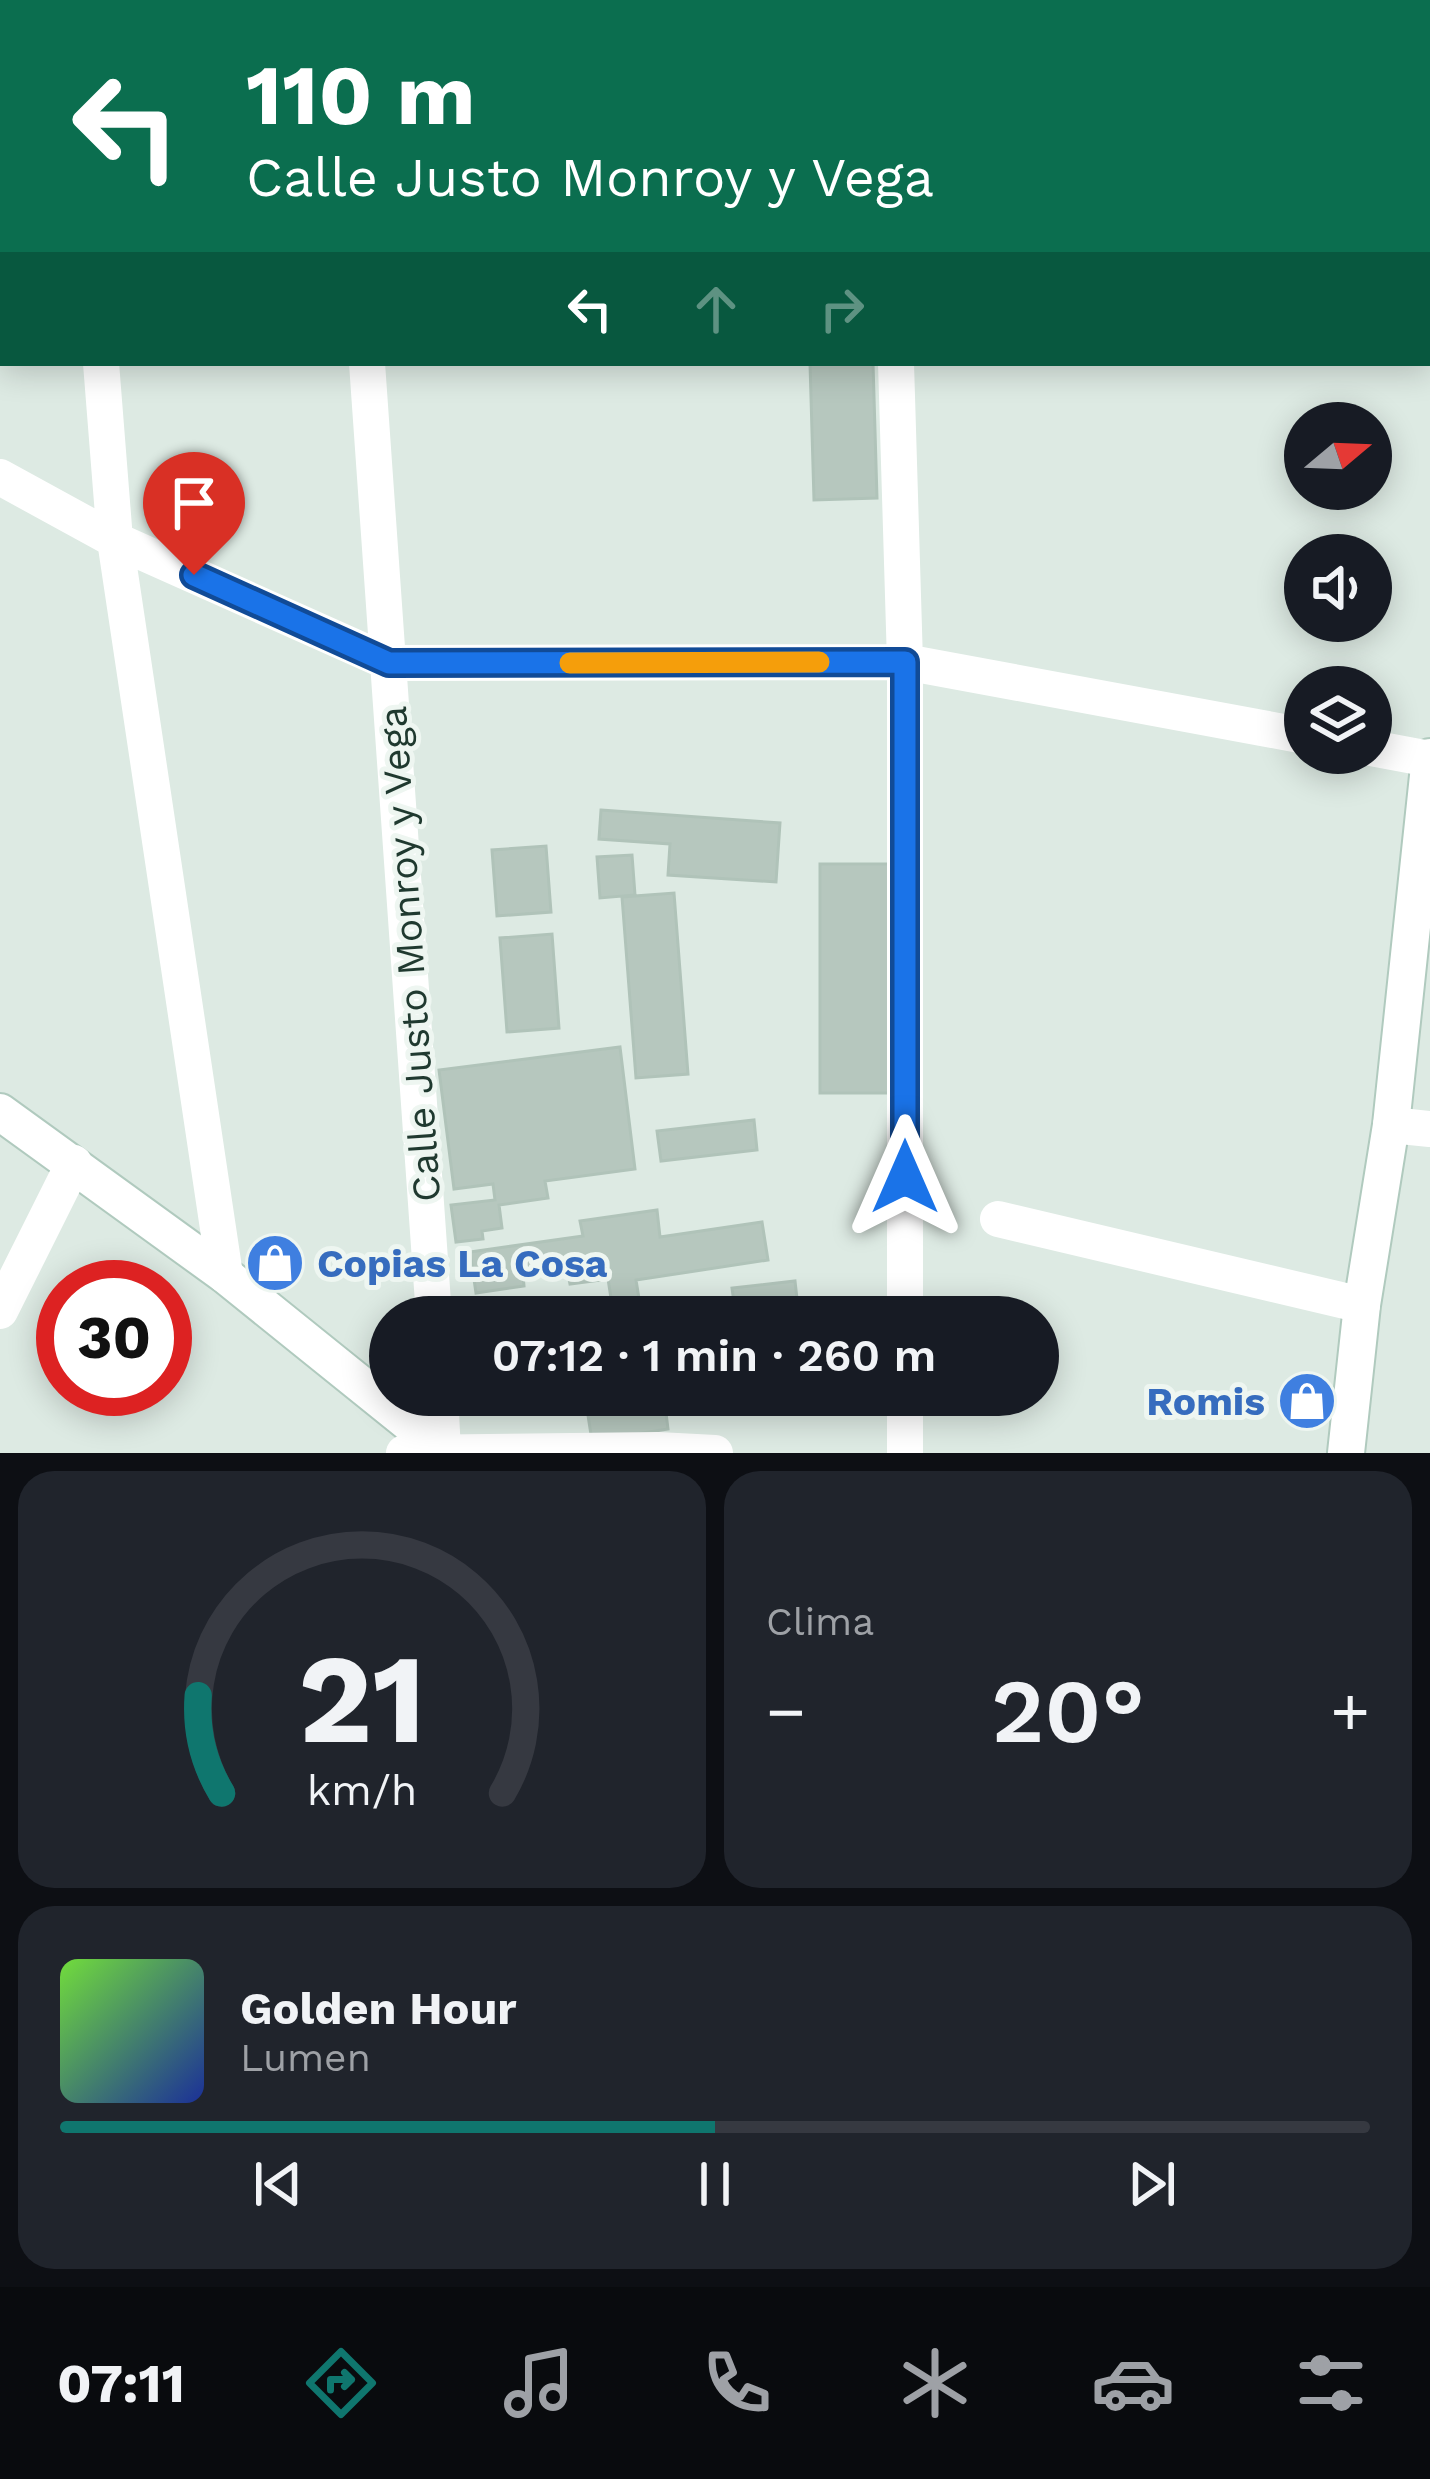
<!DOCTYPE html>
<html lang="es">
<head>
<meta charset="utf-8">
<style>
  :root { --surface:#171b24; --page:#20242c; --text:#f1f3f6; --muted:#9ea1a6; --line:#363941; --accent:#0f766e }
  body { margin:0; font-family:"Work Sans",sans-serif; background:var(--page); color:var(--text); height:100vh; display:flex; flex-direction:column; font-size:45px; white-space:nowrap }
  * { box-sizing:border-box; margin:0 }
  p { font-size:39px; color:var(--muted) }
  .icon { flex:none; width:66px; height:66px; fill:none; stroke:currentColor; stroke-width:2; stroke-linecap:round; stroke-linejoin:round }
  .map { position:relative; height:1453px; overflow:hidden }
  .sheet { display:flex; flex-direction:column; gap:18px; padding:18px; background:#0d0f14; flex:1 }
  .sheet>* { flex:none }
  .top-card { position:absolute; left:0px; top:0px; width:1431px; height:366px; box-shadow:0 6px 30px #0003; background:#0b6e4f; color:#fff; overflow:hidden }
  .needle { width:78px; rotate:71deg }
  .controls { position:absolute; left:1284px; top:402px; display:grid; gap:24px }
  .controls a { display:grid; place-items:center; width:108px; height:108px; border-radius:50%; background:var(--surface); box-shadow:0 6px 30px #0003; font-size:60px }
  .speed { position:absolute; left:36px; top:1260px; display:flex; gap:24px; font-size:60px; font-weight:700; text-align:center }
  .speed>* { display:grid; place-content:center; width:156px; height:156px; border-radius:50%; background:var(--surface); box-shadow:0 6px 30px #0003; line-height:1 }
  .speed .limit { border:18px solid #d22; background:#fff; color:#111 }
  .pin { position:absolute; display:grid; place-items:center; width:102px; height:102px; color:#fff; margin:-123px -51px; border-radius:50% 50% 50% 0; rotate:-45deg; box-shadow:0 0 12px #0007 }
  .pin .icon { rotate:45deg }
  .me { position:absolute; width:132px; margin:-66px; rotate:0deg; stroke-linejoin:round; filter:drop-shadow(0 0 9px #0008) }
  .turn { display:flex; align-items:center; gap:42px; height:252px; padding:0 48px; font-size:54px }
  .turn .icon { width:156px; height:156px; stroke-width:2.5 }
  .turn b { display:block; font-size:84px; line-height:102px }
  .lanes { display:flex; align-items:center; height:114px; padding:0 48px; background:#0003; justify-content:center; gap:60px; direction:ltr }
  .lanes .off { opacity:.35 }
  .big { font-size:90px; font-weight:600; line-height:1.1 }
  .sheet .tile { flex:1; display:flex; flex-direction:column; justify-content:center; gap:18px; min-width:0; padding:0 42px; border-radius:36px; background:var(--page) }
  .sheet .dial { align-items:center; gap:0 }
  .dial svg { height:312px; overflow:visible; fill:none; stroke:var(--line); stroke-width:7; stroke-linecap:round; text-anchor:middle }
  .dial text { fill:var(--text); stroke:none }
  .song { display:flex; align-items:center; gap:36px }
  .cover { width:144px; height:144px; border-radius:18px; background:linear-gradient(135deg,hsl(100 70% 55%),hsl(230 70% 35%)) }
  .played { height:12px; border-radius:6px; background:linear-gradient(90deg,var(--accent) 50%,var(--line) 50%) }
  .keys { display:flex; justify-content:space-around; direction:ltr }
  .heat { display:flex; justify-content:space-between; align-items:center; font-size:66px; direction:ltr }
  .sheet .tiles { flex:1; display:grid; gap:18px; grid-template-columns:1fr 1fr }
  .tile:last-child { grid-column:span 2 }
  .trip { position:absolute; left:369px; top:1296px; width:690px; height:120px; border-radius:60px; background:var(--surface); box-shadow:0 6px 30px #0003; font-weight:600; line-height:120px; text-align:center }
  .tabs { display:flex; height:192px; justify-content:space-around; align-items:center; background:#090b0e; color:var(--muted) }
  .tabs .icon { width:84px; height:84px }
  .tabs .active { color:var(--accent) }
  .tabs b { font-size:54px; color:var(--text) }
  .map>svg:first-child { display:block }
  .building { fill:#b6c7be; stroke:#b0c3b9; stroke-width:3 }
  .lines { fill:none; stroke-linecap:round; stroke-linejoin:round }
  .secondary-casing { stroke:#b0cabe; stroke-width:40 }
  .street { stroke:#fff; stroke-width:36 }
  .secondary { stroke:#fff; stroke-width:36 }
  .route-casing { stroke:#114b97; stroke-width:30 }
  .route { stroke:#1a73e8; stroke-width:21 }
  .slow { stroke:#f59e0b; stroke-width:21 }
  .labels { text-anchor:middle; stroke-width:10; stroke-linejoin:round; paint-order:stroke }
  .street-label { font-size:39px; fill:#1f392f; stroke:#eef6f1 }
  .shop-label { font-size:39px; font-weight:bold; fill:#366cbe; stroke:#eef6f1; text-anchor:start }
</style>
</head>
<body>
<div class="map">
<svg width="1430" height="1453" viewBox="0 0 1430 1453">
  <rect width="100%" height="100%" fill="#ddeae3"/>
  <path class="building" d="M 810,363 L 873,363 L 877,498 L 814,500 Z
    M 601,810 L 780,823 L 776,882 L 668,875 L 670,844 L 599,839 Z
    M 546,846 L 551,912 L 497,916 L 492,850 Z
    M 632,855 L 635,895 L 600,898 L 597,857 Z
    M 820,864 L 891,864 L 890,1093 L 820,1093 Z
    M 674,893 L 688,1074 L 636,1078 L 622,897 Z
    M 552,934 L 559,1028 L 507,1032 L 500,938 Z
    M 620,1047 L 635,1169 L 545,1181 L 548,1198 L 499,1205 L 502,1228 L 482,1231 L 483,1239 L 456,1242 L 451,1205 L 495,1200 L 493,1184 L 454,1189 L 439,1070 Z
    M 754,1120 L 757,1150 L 661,1161 L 657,1131 Z
    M 657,1210 L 660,1237 L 762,1222 L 768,1260 L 636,1280 L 642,1317 L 614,1317 L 608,1279 L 570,1284 L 567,1269 L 523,1275 L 524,1286 L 476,1293 L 470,1252 L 583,1236 L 580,1221 Z
    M 795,1281 L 799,1317 L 736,1317 L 732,1288 Z
    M 467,1395 L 680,1395 L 664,1397 L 668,1429 L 592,1441 L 585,1396 L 470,1413 Z"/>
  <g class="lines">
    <g class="secondary-casing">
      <path id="secondary" d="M 0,1112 L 225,1275 L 446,1453
        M 1346,1453 L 1362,1305 L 1391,1125 L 1430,757"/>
    </g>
    <path class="street" d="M 67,0 L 67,3
      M 332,0 L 333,3
      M 869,0 L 869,3
      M 1075,0 L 1088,3
      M 1428,57 L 1430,57
      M 0,98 L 3,99
      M 1428,278 L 1430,278
      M 101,363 L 115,540 L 225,1275
      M 367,363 L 434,1317
      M 896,363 L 905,662 L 905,1317
      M 0,477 L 115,540 L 390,663 L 905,662 L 1305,736
      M 1371,748 L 1430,759
      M 1391,1125 L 1430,1129
      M 998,1219 L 1362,1305
      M 0,1311 L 74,1163
      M 440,1395 L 443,1451
      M 404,1453 L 658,1450 L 715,1453
      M 905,1453 L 905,1395"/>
    <use href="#secondary" class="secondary"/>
  </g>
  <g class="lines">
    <g class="route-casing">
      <path id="route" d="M 194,575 L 389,663 L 905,662 L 905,1177"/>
    </g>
    <use href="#route" class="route"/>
    <path class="slow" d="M 570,663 L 819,662"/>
  </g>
  <defs>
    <g id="shop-disc" transform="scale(3)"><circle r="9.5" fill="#3f7fe0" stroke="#eef6f1"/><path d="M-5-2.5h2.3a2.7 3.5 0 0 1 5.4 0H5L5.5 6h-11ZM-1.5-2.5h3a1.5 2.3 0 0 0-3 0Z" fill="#fff"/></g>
  </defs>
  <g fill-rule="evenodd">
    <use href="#shop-disc" x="275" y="1263"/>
    <use href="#shop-disc" x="1307" y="1401"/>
  </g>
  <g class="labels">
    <g class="street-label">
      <text transform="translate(409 954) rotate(-94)" y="14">Calle Justo Monroy y Vega</text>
    </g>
    <g class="shop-label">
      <text x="317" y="1277">Copias La Cosa</text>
      <text x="1265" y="1415" text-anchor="end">Romis</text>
    </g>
  </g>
</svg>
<div class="controls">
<a><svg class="needle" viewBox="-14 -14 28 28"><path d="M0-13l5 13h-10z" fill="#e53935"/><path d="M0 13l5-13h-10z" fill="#9ea1a6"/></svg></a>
<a><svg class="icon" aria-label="sound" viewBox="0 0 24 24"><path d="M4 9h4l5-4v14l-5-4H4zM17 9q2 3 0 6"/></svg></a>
<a><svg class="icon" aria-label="layers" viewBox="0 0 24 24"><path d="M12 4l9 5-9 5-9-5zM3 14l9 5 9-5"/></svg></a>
</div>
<div class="speed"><div class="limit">30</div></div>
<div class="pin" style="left:194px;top:575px;background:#d93025"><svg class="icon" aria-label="arrive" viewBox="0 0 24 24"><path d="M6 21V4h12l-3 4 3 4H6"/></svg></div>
<svg class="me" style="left:905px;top:1177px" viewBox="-20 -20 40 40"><path d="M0-17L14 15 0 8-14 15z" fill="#1a73e8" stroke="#fff" stroke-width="4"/></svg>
<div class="trip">07:12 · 1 min · 260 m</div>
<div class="top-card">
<div class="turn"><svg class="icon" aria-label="left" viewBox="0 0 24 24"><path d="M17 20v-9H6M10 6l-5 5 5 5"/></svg><div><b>110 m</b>Calle Justo Monroy y Vega</div></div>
<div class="lanes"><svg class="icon" aria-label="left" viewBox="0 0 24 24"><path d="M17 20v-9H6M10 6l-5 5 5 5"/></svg><svg class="icon off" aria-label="ahead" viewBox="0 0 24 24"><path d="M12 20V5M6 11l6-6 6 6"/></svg><svg class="icon off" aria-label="right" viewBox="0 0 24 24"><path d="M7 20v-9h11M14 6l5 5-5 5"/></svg></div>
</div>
</div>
<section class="sheet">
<div class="tiles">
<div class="tile dial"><svg viewBox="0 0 100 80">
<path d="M14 69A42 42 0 1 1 86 69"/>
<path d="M14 69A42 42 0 0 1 8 44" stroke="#0f766e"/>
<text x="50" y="56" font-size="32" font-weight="700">21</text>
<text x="50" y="72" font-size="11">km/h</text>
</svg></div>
<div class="tile"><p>Clima</p>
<div class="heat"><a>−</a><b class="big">20°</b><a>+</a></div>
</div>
<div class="tile">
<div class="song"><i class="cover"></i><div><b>Golden Hour</b><p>Lumen</p></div></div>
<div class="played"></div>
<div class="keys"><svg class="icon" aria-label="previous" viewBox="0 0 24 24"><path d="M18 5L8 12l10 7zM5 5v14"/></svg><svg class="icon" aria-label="pause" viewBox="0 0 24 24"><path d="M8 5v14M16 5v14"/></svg><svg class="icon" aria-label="next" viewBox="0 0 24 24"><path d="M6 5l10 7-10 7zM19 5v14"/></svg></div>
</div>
</div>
</section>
<nav class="tabs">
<b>07:11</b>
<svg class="icon active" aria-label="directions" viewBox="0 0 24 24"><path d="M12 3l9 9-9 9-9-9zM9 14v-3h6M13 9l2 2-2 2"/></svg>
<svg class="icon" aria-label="music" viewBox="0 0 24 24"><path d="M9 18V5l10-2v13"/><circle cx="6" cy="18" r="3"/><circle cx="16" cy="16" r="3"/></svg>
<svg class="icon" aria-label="phone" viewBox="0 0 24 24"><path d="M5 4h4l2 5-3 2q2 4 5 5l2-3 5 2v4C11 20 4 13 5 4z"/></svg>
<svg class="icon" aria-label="climate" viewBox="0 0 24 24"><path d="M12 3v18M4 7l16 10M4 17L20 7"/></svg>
<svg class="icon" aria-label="car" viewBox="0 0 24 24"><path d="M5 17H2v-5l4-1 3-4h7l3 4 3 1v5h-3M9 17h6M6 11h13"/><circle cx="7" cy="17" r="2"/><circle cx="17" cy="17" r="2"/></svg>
<svg class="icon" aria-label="filters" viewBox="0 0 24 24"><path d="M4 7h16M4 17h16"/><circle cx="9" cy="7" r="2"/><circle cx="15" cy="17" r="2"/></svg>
</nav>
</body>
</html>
